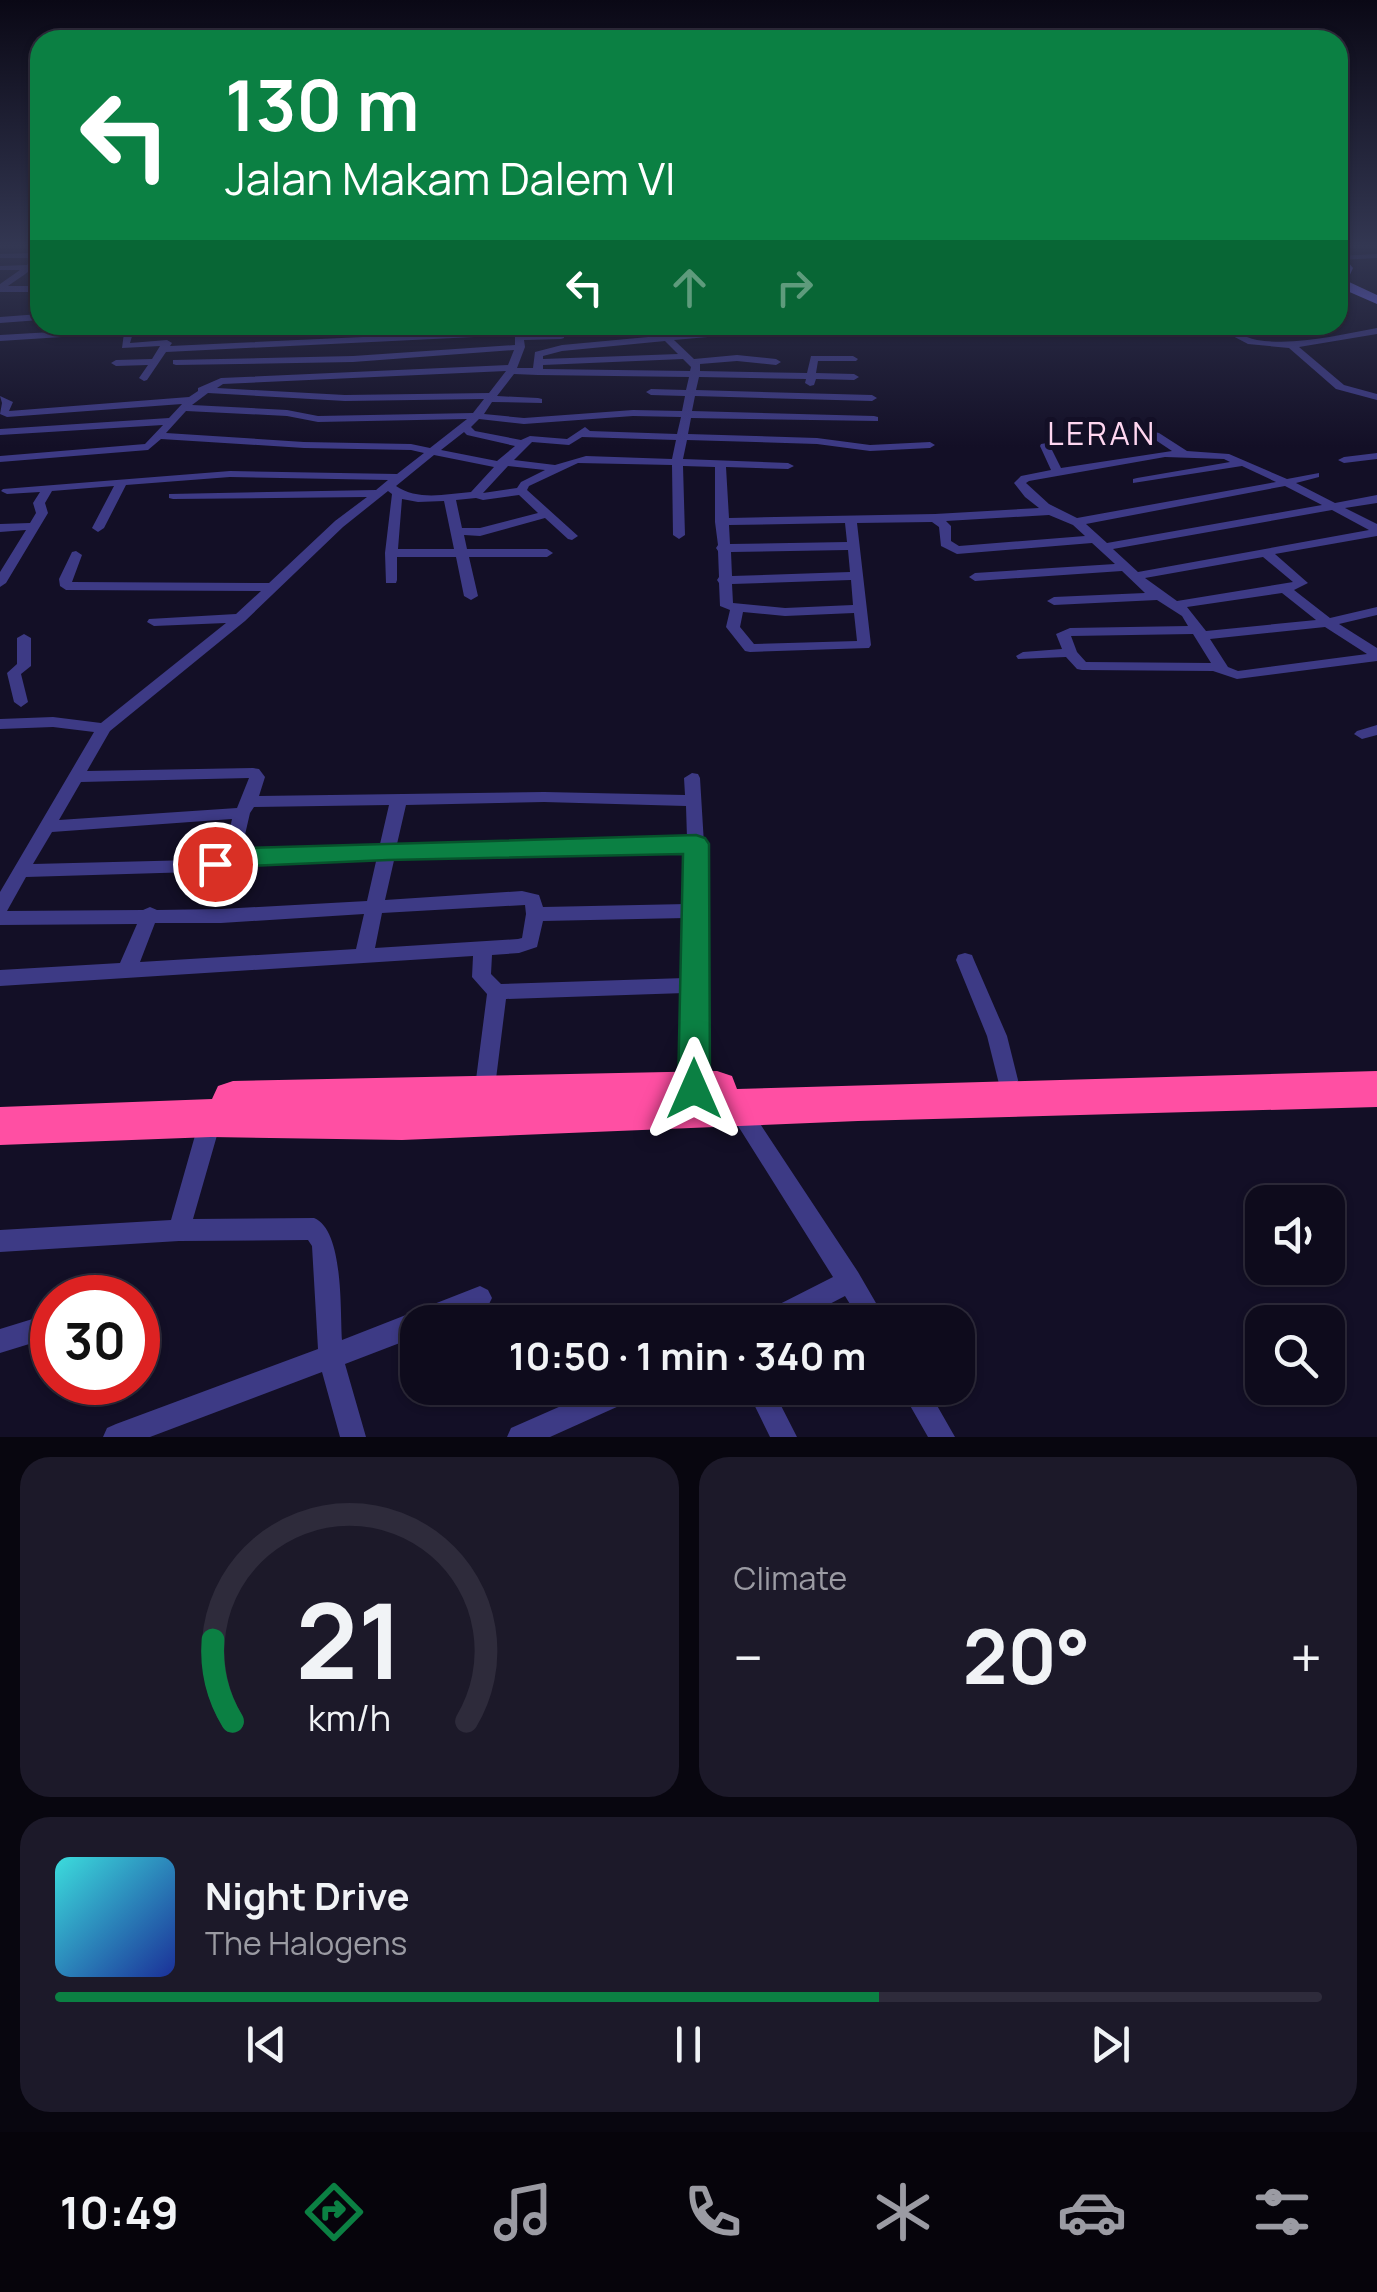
<!DOCTYPE html>
<html lang="en">
<head>
<meta charset="utf-8">
<style>
  :root { --surface:#0e0b1c; --page:#1c1929; --text:#f1f3f6; --muted:#9b9ba3; --line:#2e2b3b; --accent:#0b8043 }
  body { margin:0; font-family:Manrope,sans-serif; background:var(--page); color:var(--text); height:100vh; display:flex; flex-direction:column; font-size:38px; white-space:nowrap }
  * { box-sizing:border-box; margin:0 }
  p { font-size:32px; color:var(--muted) }
  .icon { flex:none; width:55px; height:55px; fill:none; stroke:currentColor; stroke-width:2; stroke-linecap:round; stroke-linejoin:round }
  .map { position:relative; height:1437px; overflow:hidden }
  .sheet { display:flex; flex-direction:column; gap:20px; padding:20px; background:#08060f; flex:1 }
  .sheet>* { flex:none }
  .hud { position:absolute; left:30px; top:30px; width:1318px; height:305px; border-radius:30px; box-shadow:0 2px 8px #0004,0 0 0 2px var(--line); background:#0b8043; color:#fff; overflow:hidden }
  .tools { position:absolute; left:1245px; top:1185px; display:grid; gap:20px }
  .tools a { display:grid; place-items:center; width:100px; height:100px; border-radius:20px; background:var(--surface); box-shadow:0 2px 8px #0004,0 0 0 2px var(--line); font-size:50px }
  .speed { position:absolute; left:30px; top:1275px; display:flex; gap:20px; font-size:50px; font-weight:700; text-align:center }
  .speed>* { display:grid; place-content:center; width:130px; height:130px; border-radius:50%; background:var(--surface); box-shadow:0 2px 8px #0004,0 0 0 2px var(--line); line-height:1 }
  .speed .limit { border:15px solid #d22; background:#fff; color:#111 }
  .pin { position:absolute; display:grid; place-items:center; width:85px; height:85px; color:#fff; margin:-42px; border:5px solid #fff; border-radius:50%; box-shadow:0 2px 10px #0007 }
  .me { position:absolute; width:110px; margin:-55px; rotate:0deg; stroke-linejoin:round; filter:drop-shadow(0 0 8px #0008) }
  .turn { display:flex; align-items:center; gap:35px; height:210px; padding:0 30px; font-size:45px }
  .turn .icon { width:130px; height:130px; stroke-width:2.5 }
  .turn b { display:block; font-size:70px; line-height:85px }
  .lanes { display:flex; align-items:center; height:95px; padding:0 30px; background:#0003; justify-content:center; gap:50px; direction:ltr }
  .lanes .off { opacity:.35 }
  .big { font-size:75px; font-weight:700; line-height:1.1 }
  .sheet .widget { flex:1; display:flex; flex-direction:column; justify-content:center; gap:15px; min-width:0; padding:0 35px; border-radius:30px; background:var(--page) }
  .sheet .dial { align-items:center; gap:0 }
  .dial svg { height:260px; overflow:visible; fill:none; stroke:var(--line); stroke-width:7; stroke-linecap:round; text-anchor:middle }
  .dial text { fill:var(--text); stroke:none }
  .song { display:flex; align-items:center; gap:30px }
  .cover { width:120px; height:120px; border-radius:15px; background:linear-gradient(135deg,hsl(180 70% 55%),hsl(230 70% 35%)) }
  .played { height:10px; border-radius:5px; background:linear-gradient(90deg,var(--accent) 65%,var(--line) 65%) }
  .keys { display:flex; justify-content:space-around; direction:ltr }
  .heat { display:flex; justify-content:space-between; align-items:center; font-size:55px; direction:ltr }
  .sheet .tiles { flex:1; display:grid; gap:20px; grid-template-columns:1fr 1fr }
  .widget:last-child { grid-column:span 2 }
  .trip { position:absolute; left:400px; top:1305px; width:575px; height:100px; border-radius:30px; background:var(--surface); box-shadow:0 2px 8px #0004,0 0 0 2px var(--line); font-weight:700; line-height:100px; text-align:center }
  .dock { display:flex; height:160px; justify-content:space-around; align-items:center; background:#06040b; color:var(--muted) }
  .dock .icon { width:70px; height:70px }
  .dock .current { color:var(--accent) }
  .dock b { font-size:45px; color:var(--text) }
  .map>svg:first-child { display:block }
  .lines { fill:none; stroke-linecap:round; stroke-linejoin:round }
  .street { fill:#3d3a85; fill-rule:evenodd }
  .secondary { fill:#6f6bff; fill-rule:evenodd }
  .highway { fill:#ff4fa3; fill-rule:evenodd }
  .route { fill:#0b8043; stroke:#07532c; stroke-width:2.5 }
  .labels { text-anchor:middle; stroke-width:10; stroke-linejoin:round; paint-order:stroke }
  .far-quarter-label { font-size:32px; letter-spacing:2.5px; fill:#ffd6f0; stroke:#130f26 }
</style>
</head>
<body>
<div class="map">
<svg width="1377" height="1437" viewBox="0 0 1377 1437">
  <rect width="100%" height="100%" fill="#130f26"/>
  <g class="lines">
    <path class="street" d="M 37,248 L 40,248 C 40,268 23,275 8,286 L 40,286 L 40,292 L 0,292 L 0,284 L 20,270 L 0,270 L 0,266 L 27,265 L 32,258 L 0,258 L 0,254 L 35,253 Z
      M 1377,254 L 1377,258 L 1338,260 L 1338,256 Z
      M 40,314 L 40,320 L 0,323 L 0,317 Z
      M 173,325 L 224,325 L 219,328 L 133,333 L 130,343 L 167,340 L 172,343 L 170,346 L 515,330 L 514,325 L 524,325 L 524,334 L 564,334 L 564,338 L 561,339 L 524,340 L 525,347 L 517,368 L 533,368 L 535,352 L 562,345 L 659,336 L 648,325 L 658,325 L 669,335 L 768,325 L 770,329 L 765,332 L 674,340 L 694,359 L 737,355 L 776,359 L 781,362 L 776,365 L 737,361 L 700,364 L 700,371 L 807,373 L 811,356 L 853,356 L 858,359 L 856,361 L 818,361 L 816,373 L 854,374 L 859,377 L 854,380 L 816,379 L 814,385 L 810,386 L 805,383 L 806,379 L 699,377 L 696,390 L 872,395 L 877,398 L 872,401 L 695,396 L 692,411 L 874,416 L 878,417 L 878,421 L 691,418 L 688,434 L 817,438 L 870,445 L 930,442 L 935,445 L 930,448 L 870,451 L 817,444 L 687,440 L 683,459 L 788,463 L 794,466 L 788,469 L 726,467 L 729,518 L 935,514 L 1039,508 L 1025,497 L 1014,483 L 1021,476 L 1051,470 L 1040,446 L 1041,444 L 1138,428 L 1159,433 L 1187,451 L 1229,454 L 1287,479 L 1319,473 L 1319,477 L 1296,483 L 1335,503 L 1377,495 L 1377,503 L 1345,508 L 1377,524 L 1377,536 L 1275,554 L 1308,583 L 1294,590 L 1330,618 L 1377,607 L 1377,615 L 1339,624 L 1377,648 L 1377,661 L 1237,679 L 1213,671 L 1082,670 L 1077,669 L 1066,657 L 1018,659 L 1016,656 L 1023,652 L 1062,649 L 1056,634 L 1070,628 L 1188,626 L 1182,616 L 1157,600 L 1054,605 L 1047,601 L 1054,597 L 1145,593 L 1122,571 L 975,581 L 969,577 L 975,573 L 1115,564 L 1092,543 L 957,554 L 941,546 L 939,527 L 932,522 L 857,523 L 871,645 L 869,648 L 750,652 L 745,651 L 726,627 L 730,610 L 720,606 L 719,583 L 717,580 L 719,577 L 718,551 L 716,548 L 718,545 L 715,522 L 715,467 L 683,466 L 685,535 L 679,539 L 673,535 L 672,465 L 578,463 L 529,486 L 527,490 L 578,536 L 572,540 L 568,539 L 545,518 L 480,536 L 464,535 L 467,549 L 547,549 L 553,553 L 547,557 L 469,557 L 478,596 L 471,600 L 464,596 L 456,557 L 397,557 L 397,580 L 396,583 L 386,583 L 385,553 L 392,494 L 388,491 L 343,527 L 245,621 L 110,731 L 87,771 L 253,768 L 259,769 L 265,777 L 259,796 L 544,792 L 685,795 L 684,778 L 692,773 L 698,774 L 700,778 L 704,844 L 704,1089 L 701,1095 L 694,1098 L 687,1095 L 684,1089 L 685,993 L 506,999 L 494,1095 L 491,1101 L 484,1104 L 477,1101 L 474,1095 L 487,994 L 472,977 L 473,956 L 0,986 L 0,970 L 120,963 L 137,924 L 0,925 L 0,892 L 94,732 L 53,727 L 0,729 L 0,719 L 53,717 L 101,723 L 226,623 L 154,626 L 147,622 L 149,619 L 236,614 L 261,591 L 66,590 L 60,586 L 59,579 L 72,552 L 76,551 L 82,555 L 72,582 L 269,583 L 335,521 L 367,497 L 173,499 L 169,498 L 169,494 L 376,490 L 388,480 L 230,477 L 126,485 L 104,528 L 98,532 L 92,528 L 114,486 L 52,491 L 45,503 L 48,513 L 6,583 L 0,587 L 0,572 L 26,530 L 0,532 L 0,524 L 30,523 L 36,513 L 33,503 L 40,492 L 7,494 L 1,491 L 3,489 L 230,471 L 397,474 L 424,453 L 411,450 L 304,448 L 161,439 L 148,450 L 0,462 L 0,456 L 145,444 L 163,425 L 0,435 L 0,429 L 169,418 L 182,404 L 7,417 L 0,414 L 2,403 L 0,396 L 13,402 L 9,411 L 189,397 L 198,391 L 198,388 L 221,378 L 508,365 L 514,350 L 353,362 L 176,365 L 173,364 L 173,360 L 353,356 L 515,345 L 515,335 L 166,352 L 147,380 L 144,381 L 139,378 L 148,365 L 116,366 L 111,363 L 116,360 L 152,359 L 160,346 L 122,348 L 124,333 L 0,341 L 0,335 ZM 665,341 L 678,354 L 543,359 L 543,356 L 562,351 ZM 683,359 L 691,367 L 690,371 L 543,369 L 543,365 ZM 506,371 L 489,393 L 345,395 L 217,388 L 223,384 ZM 514,374 L 538,375 L 689,377 L 686,390 L 651,389 L 646,392 L 651,395 L 685,396 L 682,411 L 633,410 L 524,418 L 484,414 L 492,402 L 542,403 L 542,399 L 538,398 L 497,396 ZM 208,393 L 345,401 L 484,399 L 473,413 L 318,416 L 287,410 L 192,405 ZM 186,411 L 287,416 L 318,422 L 467,419 L 430,448 L 411,444 L 304,442 L 166,433 ZM 633,416 L 681,417 L 677,434 L 590,431 L 585,427 L 567,439 L 530,436 L 521,440 L 475,431 L 471,427 L 479,419 L 524,424 ZM 464,432 L 467,435 L 515,446 L 497,461 L 441,450 ZM 1138,434 L 1151,437 L 1172,451 L 1061,468 L 1051,448 ZM 582,437 L 676,440 L 672,459 L 586,456 L 555,465 L 514,460 L 532,442 L 569,445 ZM 434,455 L 494,467 L 471,492 C 446,494 418,501 396,486 ZM 1165,457 L 1224,459 L 1230,462 L 1137,478 L 1133,479 L 1133,483 L 1242,466 L 1276,482 L 1077,518 L 1049,504 L 1026,483 L 1029,481 ZM 508,466 L 545,470 L 521,482 L 517,488 L 483,493 ZM 1285,486 L 1322,505 L 1107,543 L 1086,524 ZM 519,495 L 538,513 L 480,528 L 462,528 L 456,500 L 476,498 L 483,500 ZM 402,499 L 418,502 L 444,501 L 454,549 L 398,549 ZM 1332,510 L 1369,530 L 1138,572 L 1113,549 ZM 1049,515 L 1073,525 L 1085,536 L 959,546 L 951,541 L 951,526 L 946,521 ZM 845,523 L 847,542 L 730,544 L 729,525 ZM 848,550 L 850,572 L 732,576 L 731,552 ZM 1263,557 L 1293,582 L 1177,601 L 1145,578 ZM 851,580 L 853,605 L 785,608 L 733,603 L 732,584 ZM 1282,593 L 1316,620 L 1206,631 L 1187,607 ZM 743,612 L 785,616 L 854,613 L 857,641 L 754,644 L 740,627 ZM 1325,627 L 1367,654 L 1238,671 L 1228,667 L 1210,639 ZM 1193,634 L 1211,663 L 1086,662 L 1077,652 L 1071,636 ZM 249,778 L 237,808 L 59,820 L 81,782 ZM 544,802 L 686,806 L 687,838 L 397,844 L 406,805 ZM 389,805 L 380,844 L 241,852 L 250,813 L 254,807 ZM 232,819 L 224,855 L 194,860 L 33,864 L 52,832 ZM 687,850 L 687,904 L 543,907 L 539,895 L 522,891 L 385,900 L 395,856 ZM 377,857 L 367,901 L 221,909 L 157,910 L 150,907 L 143,910 L 7,911 L 26,877 L 194,872 L 247,863 ZM 525,905 L 526,914 L 522,938 L 518,939 L 375,948 L 382,913 ZM 364,914 L 356,949 L 140,962 L 155,923 L 221,923 ZM 686,918 L 685,978 L 501,984 L 491,974 L 492,955 L 519,953 L 537,947 L 543,921 Z
      M 785,325 L 795,325 L 798,329 L 790,331 Z
      M 1212,325 C 1230,325 1241,337 1257,340 C 1297,346 1338,335 1377,328 L 1377,334 L 1299,347 L 1344,385 L 1377,394 L 1377,400 L 1336,389 L 1289,348 L 1248,344 Z
      M 1377,453 L 1377,459 L 1344,463 L 1338,460 L 1344,457 Z
      M 24,634 L 31,638 L 31,666 L 21,674 L 28,702 L 21,707 L 14,702 L 7,673 L 17,664 L 17,638 Z
      M 1377,725 L 1377,735 L 1362,739 L 1354,734 L 1357,731 Z
      M 965,953 L 972,955 L 974,960 L 1007,1036 L 1019,1084 L 1016,1090 L 1009,1093 L 1002,1090 L 999,1084 L 987,1036 L 956,960 L 958,955 Z
      M 740,1102 L 747,1104 L 858,1272 L 887,1322 L 861,1322 L 845,1296 L 795,1322 L 759,1322 L 762,1313 L 833,1277 L 733,1118 L 730,1111 L 733,1104 Z
      M 211,1109 L 218,1111 L 222,1118 L 193,1219 L 314,1218 C 344,1230 340,1311 342,1340 L 480,1286 L 488,1290 L 492,1298 L 488,1306 L 449,1322 L 418,1322 L 418,1336 L 345,1364 L 366,1437 L 340,1437 L 322,1372 L 150,1437 L 103,1437 L 107,1428 L 116,1424 L 318,1349 L 312,1246 L 308,1240 L 179,1241 L 0,1252 L 0,1230 L 171,1220 L 200,1118 L 204,1111 Z
      M 52,1313 L 52,1337 L 0,1353 L 0,1329 Z
      M 602,1388 L 643,1388 L 639,1397 L 550,1437 L 507,1437 L 511,1428 Z
      M 746,1388 L 772,1388 L 797,1437 L 770,1437 Z
      M 900,1388 L 927,1388 L 955,1437 L 928,1437 Z"/>
    <path class="secondary" d="M 1338,250 L 1353,268 L 1347,281 L 1377,295 L 1377,304 L 1338,287 L 1341,268 Z"/>
    <path class="highway" d="M 717,1071 L 732,1076 L 737,1089 L 1377,1071 L 1377,1107 L 858,1121 L 402,1140 L 211,1137 L 0,1145 L 0,1107 L 212,1099 L 218,1086 L 233,1081 Z"/>
  </g>
  <linearGradient id="sky" x2="0" y2="1"><stop stop-color="#0a0815"/><stop offset="0.55" stop-color="#333752"/><stop offset="1" stop-color="#333752" stop-opacity="0"/></linearGradient>
  <rect width="1377" height="447" fill="url(#sky)"/>
  <path class="route" d="M 696,835 L 705,838 L 709,844 L 710,1089 L 705,1098 L 694,1102 L 683,1098 L 678,1089 L 683,854 L 388,860 L 247,866 L 215,873 L 206,870 L 202,864 L 206,857 L 247,848 Z"/>
  <g class="labels">
    <g class="far-quarter-label">
      <text x="1102" y="445">LERAN</text>
    </g>
  </g>
</svg>
<div class="tools">
<a><svg class="icon" aria-label="sound" viewBox="0 0 24 24"><path d="M4 9h4l5-4v14l-5-4H4zM17 9q2 3 0 6"/></svg></a>
<a><svg class="icon" aria-label="search" viewBox="0 0 24 24"><circle cx="10" cy="10" r="6"/><path d="M15 15l6 6"/></svg></a>
</div>
<div class="speed"><div class="limit">30</div></div>
<div class="pin" style="left:215px;top:864px;background:#d93025"><svg class="icon" aria-label="arrive" viewBox="0 0 24 24"><path d="M6 21V4h12l-3 4 3 4H6"/></svg></div>
<svg class="me" style="left:694px;top:1089px" viewBox="-20 -20 40 40"><path d="M0-17L14 15 0 8-14 15z" fill="#0b8043" stroke="#fff" stroke-width="4"/></svg>
<div class="trip">10:50 · 1 min · 340 m</div>
<div class="hud">
<div class="turn"><svg class="icon" aria-label="left" viewBox="0 0 24 24"><path d="M17 20v-9H6M10 6l-5 5 5 5"/></svg><div><b>130 m</b>Jalan Makam Dalem VI</div></div>
<div class="lanes"><svg class="icon" aria-label="left" viewBox="0 0 24 24"><path d="M17 20v-9H6M10 6l-5 5 5 5"/></svg><svg class="icon off" aria-label="ahead" viewBox="0 0 24 24"><path d="M12 20V5M6 11l6-6 6 6"/></svg><svg class="icon off" aria-label="right" viewBox="0 0 24 24"><path d="M7 20v-9h11M14 6l5 5-5 5"/></svg></div>
</div>
</div>
<section class="sheet">
<div class="tiles">
<div class="widget dial"><svg viewBox="0 0 100 80">
<path d="M14 69A42 42 0 1 1 86 69"/>
<path d="M14 69A42 42 0 0 1 8 44" stroke="#0b8043"/>
<text x="50" y="56" font-size="32" font-weight="700">21</text>
<text x="50" y="72" font-size="11">km/h</text>
</svg></div>
<div class="widget"><p>Climate</p>
<div class="heat"><a>−</a><b class="big">20°</b><a>+</a></div>
</div>
<div class="widget">
<div class="song"><i class="cover"></i><div><b>Night Drive</b><p>The Halogens</p></div></div>
<div class="played"></div>
<div class="keys"><svg class="icon" aria-label="previous" viewBox="0 0 24 24"><path d="M18 5L8 12l10 7zM5 5v14"/></svg><svg class="icon" aria-label="pause" viewBox="0 0 24 24"><path d="M8 5v14M16 5v14"/></svg><svg class="icon" aria-label="next" viewBox="0 0 24 24"><path d="M6 5l10 7-10 7zM19 5v14"/></svg></div>
</div>
</div>
</section>
<nav class="dock">
<b>10:49</b>
<svg class="icon current" aria-label="directions" viewBox="0 0 24 24"><path d="M12 3l9 9-9 9-9-9zM9 14v-3h6M13 9l2 2-2 2"/></svg>
<svg class="icon" aria-label="music" viewBox="0 0 24 24"><path d="M9 18V5l10-2v13"/><circle cx="6" cy="18" r="3"/><circle cx="16" cy="16" r="3"/></svg>
<svg class="icon" aria-label="phone" viewBox="0 0 24 24"><path d="M5 4h4l2 5-3 2q2 4 5 5l2-3 5 2v4C11 20 4 13 5 4z"/></svg>
<svg class="icon" aria-label="climate" viewBox="0 0 24 24"><path d="M12 3v18M4 7l16 10M4 17L20 7"/></svg>
<svg class="icon" aria-label="car" viewBox="0 0 24 24"><path d="M5 17H2v-5l4-1 3-4h7l3 4 3 1v5h-3M9 17h6M6 11h13"/><circle cx="7" cy="17" r="2"/><circle cx="17" cy="17" r="2"/></svg>
<svg class="icon" aria-label="filters" viewBox="0 0 24 24"><path d="M4 7h16M4 17h16"/><circle cx="9" cy="7" r="2"/><circle cx="15" cy="17" r="2"/></svg>
</nav>
</body>
</html>
